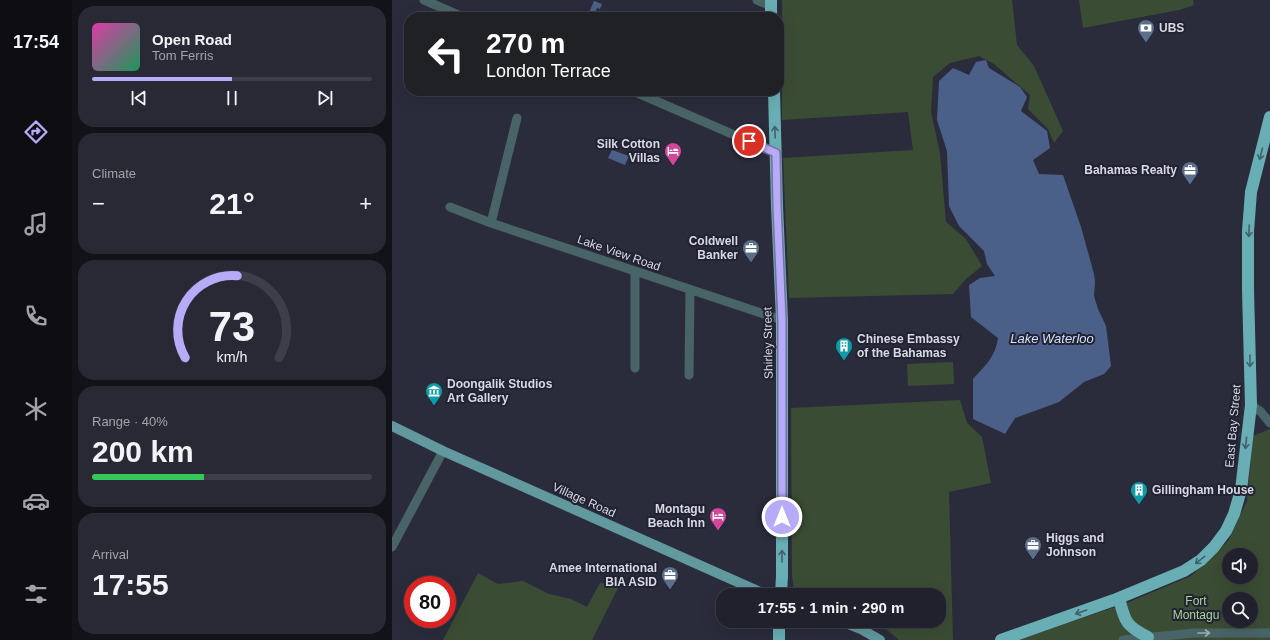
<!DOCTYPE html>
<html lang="en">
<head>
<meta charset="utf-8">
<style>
  :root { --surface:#20212d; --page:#282935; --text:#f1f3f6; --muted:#a2a3aa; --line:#3d3e49; --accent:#b7abf8 }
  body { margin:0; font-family:Helvetica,sans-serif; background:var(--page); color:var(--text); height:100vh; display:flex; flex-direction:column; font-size:15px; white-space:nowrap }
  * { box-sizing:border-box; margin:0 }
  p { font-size:13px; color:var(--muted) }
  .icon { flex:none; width:22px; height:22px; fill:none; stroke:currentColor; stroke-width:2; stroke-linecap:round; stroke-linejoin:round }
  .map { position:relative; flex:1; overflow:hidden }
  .side { display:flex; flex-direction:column; gap:6px; padding:6px; background:#121219; width:320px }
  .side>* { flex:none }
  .banner { position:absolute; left:12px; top:12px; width:380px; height:84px; border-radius:16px; box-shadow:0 4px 16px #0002,0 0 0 1px var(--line); background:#202124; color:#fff; overflow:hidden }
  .tools { position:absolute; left:830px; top:548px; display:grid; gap:8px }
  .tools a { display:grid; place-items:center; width:36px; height:36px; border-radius:50%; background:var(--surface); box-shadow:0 4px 16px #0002,0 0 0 1px var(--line); font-size:20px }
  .speed { position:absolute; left:12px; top:576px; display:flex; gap:8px; font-size:20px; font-weight:700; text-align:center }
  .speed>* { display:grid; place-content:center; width:52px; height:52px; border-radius:50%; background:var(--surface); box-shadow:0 4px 16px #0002,0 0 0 1px var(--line); line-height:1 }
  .speed .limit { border:6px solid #d22; background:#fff; color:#111 }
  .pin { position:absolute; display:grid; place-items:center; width:34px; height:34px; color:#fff; margin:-17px; border:2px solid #fff; border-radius:50%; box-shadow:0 1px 4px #0007 }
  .me { position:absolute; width:44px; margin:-22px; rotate:0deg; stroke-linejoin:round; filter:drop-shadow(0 0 3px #0008) }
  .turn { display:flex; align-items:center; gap:14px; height:84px; padding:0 16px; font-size:18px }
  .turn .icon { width:52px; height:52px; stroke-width:2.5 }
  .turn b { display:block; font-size:28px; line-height:34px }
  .big { font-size:30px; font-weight:600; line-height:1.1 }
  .side .card { flex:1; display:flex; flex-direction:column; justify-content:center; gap:6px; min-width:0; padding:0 14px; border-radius:16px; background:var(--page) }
  .side .dial { align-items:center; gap:0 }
  .dial svg { height:104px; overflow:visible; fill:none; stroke:var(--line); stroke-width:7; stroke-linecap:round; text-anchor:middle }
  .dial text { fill:var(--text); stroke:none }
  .song { display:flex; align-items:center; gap:12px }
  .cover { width:48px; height:48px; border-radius:6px; background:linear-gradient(135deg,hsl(320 70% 55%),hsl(150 70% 35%)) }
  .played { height:4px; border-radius:2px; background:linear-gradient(90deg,var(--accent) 50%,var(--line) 50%) }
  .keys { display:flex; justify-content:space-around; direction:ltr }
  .heat { display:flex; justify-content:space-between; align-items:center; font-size:22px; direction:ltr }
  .charge { height:6px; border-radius:3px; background:linear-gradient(90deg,#34c759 40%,var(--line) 0) }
  .trip { position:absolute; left:324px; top:588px; width:230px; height:40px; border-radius:16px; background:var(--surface); box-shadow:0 4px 16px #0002,0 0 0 1px var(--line); font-weight:600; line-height:40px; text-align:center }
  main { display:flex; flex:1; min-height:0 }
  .tab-bar { display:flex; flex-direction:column; width:72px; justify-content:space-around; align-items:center; background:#0d0d12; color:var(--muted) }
  .tab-bar .icon { width:28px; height:28px }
  .tab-bar .current { color:var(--accent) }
  .tab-bar b { font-size:18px; color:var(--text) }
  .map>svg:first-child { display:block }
  .green { fill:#3b4c34; fill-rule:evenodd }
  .water { fill:#4b6088 }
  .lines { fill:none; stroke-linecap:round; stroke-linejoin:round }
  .minor { stroke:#496466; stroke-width:9 }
  .major { stroke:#61999e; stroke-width:10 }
  .highway { stroke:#69aeb4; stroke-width:12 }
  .oneway { stroke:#41616c }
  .oneway2 { stroke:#9faab2 }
  .route-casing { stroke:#776fa1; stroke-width:10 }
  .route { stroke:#b7abf8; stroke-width:7 }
  .labels { text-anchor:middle; stroke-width:4; stroke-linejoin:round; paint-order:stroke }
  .poi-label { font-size:12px; font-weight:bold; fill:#d8d9e4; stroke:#212232; text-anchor:start }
  .street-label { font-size:12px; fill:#d8d9e4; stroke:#212232 }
  .park-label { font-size:12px; fill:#a9d695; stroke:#212232 }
  .water-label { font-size:13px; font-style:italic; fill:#d4e2fd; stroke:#212232 }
</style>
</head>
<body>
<main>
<nav class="tab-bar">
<b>17:54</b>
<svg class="icon current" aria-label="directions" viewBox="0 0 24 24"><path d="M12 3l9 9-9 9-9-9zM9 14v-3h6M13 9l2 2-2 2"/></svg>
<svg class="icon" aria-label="music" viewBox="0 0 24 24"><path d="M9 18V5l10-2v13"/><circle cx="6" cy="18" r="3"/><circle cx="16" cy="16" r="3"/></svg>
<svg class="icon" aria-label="phone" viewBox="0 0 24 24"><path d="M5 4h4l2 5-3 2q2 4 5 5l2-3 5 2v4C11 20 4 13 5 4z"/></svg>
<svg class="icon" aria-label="climate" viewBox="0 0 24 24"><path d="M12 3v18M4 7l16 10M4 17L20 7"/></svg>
<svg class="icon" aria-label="car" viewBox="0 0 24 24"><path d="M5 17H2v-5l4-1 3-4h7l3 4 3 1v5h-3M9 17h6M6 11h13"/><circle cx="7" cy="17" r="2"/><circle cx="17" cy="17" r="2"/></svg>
<svg class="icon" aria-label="filters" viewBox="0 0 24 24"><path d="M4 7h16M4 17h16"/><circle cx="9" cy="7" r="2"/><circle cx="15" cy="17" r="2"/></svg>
</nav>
<section class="side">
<div class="card">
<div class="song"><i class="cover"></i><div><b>Open Road</b><p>Tom Ferris</p></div></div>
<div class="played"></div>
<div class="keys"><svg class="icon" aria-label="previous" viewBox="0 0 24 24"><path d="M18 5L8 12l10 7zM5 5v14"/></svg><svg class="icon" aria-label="pause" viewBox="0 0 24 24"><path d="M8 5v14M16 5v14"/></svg><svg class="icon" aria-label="next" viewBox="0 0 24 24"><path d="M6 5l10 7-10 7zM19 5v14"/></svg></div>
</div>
<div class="card"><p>Climate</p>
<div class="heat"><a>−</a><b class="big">21°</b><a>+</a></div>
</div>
<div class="card dial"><svg viewBox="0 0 100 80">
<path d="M14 69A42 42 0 1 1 86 69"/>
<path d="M14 69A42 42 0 0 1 54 6" stroke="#b7abf8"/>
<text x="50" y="56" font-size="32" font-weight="700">73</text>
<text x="50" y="72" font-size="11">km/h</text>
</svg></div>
<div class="card"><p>Range · 40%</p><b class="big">200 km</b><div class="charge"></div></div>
<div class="card"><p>Arrival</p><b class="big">17:55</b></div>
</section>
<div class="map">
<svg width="878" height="640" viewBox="0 0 878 640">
  <rect width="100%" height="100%" fill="#2a2c3c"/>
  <path class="green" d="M 390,0 L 620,0 L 625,45 L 642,66 L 671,131 L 662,143 L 656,129 L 636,109 L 638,95 L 602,64 L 587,56 L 558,63 L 541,77 L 539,112 L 548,153 L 554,222 L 574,239 L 590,266 L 574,279 L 561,294 L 397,298 L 391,158 L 521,150 L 516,112 L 390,120 Z
    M 687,0 L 801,0 L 802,5 L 787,10 L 691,28 Z
    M 561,362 L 562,384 L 516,386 L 515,364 Z
    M 568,400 L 575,423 L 590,437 L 599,483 L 557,492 L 561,640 L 507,640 L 494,629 L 483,621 L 547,621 L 547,595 L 416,595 L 402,591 L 400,575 L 399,408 Z
    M 878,429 L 878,640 L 626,640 L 737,602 L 799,576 L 836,541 L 855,501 L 861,436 ZM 837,555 L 859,555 L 859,577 L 837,577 ZM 837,599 L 859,599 L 859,621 L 837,621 Z
    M 86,573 L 106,584 L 131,581 L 157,594 L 179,599 L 195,607 L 208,583 L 227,586 L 200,640 L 51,640 Z"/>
  <path class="water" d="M 202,1 L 210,4 L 208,9 L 205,8 L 201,17 L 196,15 Z
    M 594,60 L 597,68 L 628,87 L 635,97 L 629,111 L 655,131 L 658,148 L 641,160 L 647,174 L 671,175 L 689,227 L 702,274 L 703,282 L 702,296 L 706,309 L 714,326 L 719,366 L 712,374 L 692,382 L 667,402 L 623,418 L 613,434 L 581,419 L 581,379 C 594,365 603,357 606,338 L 579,317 L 577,285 L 588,278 L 603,276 L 595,264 L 592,251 L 567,226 L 557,206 L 555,151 L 545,120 L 547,81 L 561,68 L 577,75 L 584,62 Z
    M 220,150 L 237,156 L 233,165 L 216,158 Z"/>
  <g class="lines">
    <path class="minor" d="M 32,0 L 71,17
      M 365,0 L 379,6
      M 241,91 L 384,153
      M 58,207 L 99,223 L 390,320
      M 99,223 L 125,118
      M 243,368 L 243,272
      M 297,375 L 298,290
      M 859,405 L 869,412 L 878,423
      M 0,547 L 51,451
      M 731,640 L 802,633 L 878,633"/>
    <path class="major" d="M 0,426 L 51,451 L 375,595
      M 449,621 L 469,629 L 488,640"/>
    <path class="highway" d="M 379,0 L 379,17
      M 382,91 L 385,206 L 390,320 L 390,576 L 389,595
      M 727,598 C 733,622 734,626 756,637
      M 387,640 L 387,621
      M 609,640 L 722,600 L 792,571 L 809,560 L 822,547 L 834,531 L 842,514 L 849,490 L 859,405 L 856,290 L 856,231 L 859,192 L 878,117"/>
  </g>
  <defs><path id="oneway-shaft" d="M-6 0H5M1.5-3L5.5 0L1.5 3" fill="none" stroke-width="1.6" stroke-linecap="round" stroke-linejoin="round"/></defs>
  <g class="oneway">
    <use href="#oneway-shaft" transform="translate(383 132) rotate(-92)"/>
    <use href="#oneway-shaft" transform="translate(869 154) rotate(104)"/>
    <use href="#oneway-shaft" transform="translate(857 231) rotate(92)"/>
    <use href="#oneway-shaft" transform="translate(858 361) rotate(89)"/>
    <use href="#oneway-shaft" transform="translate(854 443) rotate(96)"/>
    <use href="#oneway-shaft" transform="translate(390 556) rotate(-90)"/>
    <use href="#oneway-shaft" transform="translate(808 560) rotate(142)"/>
    <use href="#oneway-shaft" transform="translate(689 612) rotate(161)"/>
  </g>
  <use class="oneway2" href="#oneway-shaft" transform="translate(812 633)"/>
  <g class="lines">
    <g class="route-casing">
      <path id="route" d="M 357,141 L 384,153 L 385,206 L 390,320 L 390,517"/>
    </g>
    <use href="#route" class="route"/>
  </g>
  <defs>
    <g id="bank-pin" transform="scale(0.9)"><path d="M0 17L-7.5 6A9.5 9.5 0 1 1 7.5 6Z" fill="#5c6f8a" stroke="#212232"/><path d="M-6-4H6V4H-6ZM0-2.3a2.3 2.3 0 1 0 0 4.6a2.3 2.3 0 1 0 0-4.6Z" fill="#fff"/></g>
    <g id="hotel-pin" transform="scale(0.9)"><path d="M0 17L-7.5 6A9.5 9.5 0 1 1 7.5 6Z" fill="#d1479c" stroke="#212232"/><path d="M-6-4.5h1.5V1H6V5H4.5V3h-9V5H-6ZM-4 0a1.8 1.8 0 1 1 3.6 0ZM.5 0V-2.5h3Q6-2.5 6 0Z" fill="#fff"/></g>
    <g id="office-pin" transform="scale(0.9)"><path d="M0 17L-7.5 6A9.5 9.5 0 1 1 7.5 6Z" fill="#5c6f8a" stroke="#212232"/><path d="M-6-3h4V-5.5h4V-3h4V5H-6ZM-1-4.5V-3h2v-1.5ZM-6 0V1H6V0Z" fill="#fff"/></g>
    <g id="building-pin" transform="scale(0.9)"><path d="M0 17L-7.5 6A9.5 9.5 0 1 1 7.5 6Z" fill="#0f9aa8" stroke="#212232"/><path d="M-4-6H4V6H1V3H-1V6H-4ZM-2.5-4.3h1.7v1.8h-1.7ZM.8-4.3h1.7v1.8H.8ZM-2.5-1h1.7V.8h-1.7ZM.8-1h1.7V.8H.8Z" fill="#fff"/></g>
    <g id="museum-pin" transform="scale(0.9)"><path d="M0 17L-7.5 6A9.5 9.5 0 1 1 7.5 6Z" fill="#0f9aa8" stroke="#212232"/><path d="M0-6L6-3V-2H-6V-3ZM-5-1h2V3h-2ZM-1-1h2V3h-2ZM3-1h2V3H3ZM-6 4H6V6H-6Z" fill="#fff"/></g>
  </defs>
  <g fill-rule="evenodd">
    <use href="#bank-pin" x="754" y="28"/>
    <use href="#hotel-pin" x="281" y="151"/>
    <use href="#office-pin" x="798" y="170"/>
    <use href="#office-pin" x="359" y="248"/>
    <use href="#building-pin" x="452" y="346"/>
    <use href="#museum-pin" x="42" y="391"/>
    <use href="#building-pin" x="747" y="490"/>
    <use href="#hotel-pin" x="326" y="516"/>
    <use href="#office-pin" x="641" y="545"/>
    <use href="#office-pin" x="278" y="575"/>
  </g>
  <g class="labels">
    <g class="poi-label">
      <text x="767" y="32">UBS</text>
      <text x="268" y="148" text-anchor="end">Silk Cotton<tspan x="268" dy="14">Villas</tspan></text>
      <text x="785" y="174" text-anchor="end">Bahamas Realty</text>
      <text x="346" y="245" text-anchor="end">Coldwell<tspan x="346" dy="14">Banker</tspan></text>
      <text x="465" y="343">Chinese Embassy<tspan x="465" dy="14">of the Bahamas</tspan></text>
      <text x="55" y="388">Doongalik Studios<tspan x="55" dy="14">Art Gallery</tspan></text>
      <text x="760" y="494">Gillingham House</text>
      <text x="313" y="513" text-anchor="end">Montagu<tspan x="313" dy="14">Beach Inn</tspan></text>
      <text x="654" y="542">Higgs and<tspan x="654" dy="14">Johnson</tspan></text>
      <text x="265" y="572" text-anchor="end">Amee International<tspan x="265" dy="14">BIA ASID</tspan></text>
    </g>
    <g class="street-label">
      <text transform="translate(227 253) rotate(19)" y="4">Lake View Road</text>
      <text transform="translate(376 343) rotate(-91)" y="4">Shirley Street</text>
      <text transform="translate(841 426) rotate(-85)" y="4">East Bay Street</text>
      <text transform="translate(192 500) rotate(24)" y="4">Village Road</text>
    </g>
    <g class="park-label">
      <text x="804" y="605">Fort<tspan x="804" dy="14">Montagu</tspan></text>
    </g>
    <g class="water-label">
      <text x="660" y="343">Lake Waterloo</text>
    </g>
  </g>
</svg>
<div class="tools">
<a><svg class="icon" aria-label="sound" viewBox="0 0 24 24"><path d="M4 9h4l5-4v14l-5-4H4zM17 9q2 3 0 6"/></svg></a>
<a><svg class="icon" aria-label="search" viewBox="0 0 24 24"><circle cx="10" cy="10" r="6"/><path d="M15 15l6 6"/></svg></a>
</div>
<div class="speed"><div class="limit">80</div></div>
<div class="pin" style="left:357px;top:141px;background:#d93025"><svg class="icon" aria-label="arrive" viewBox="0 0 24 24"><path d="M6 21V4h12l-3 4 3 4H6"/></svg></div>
<svg class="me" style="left:390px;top:517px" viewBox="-20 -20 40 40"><circle r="17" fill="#b7abf8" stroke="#fff" stroke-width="3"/><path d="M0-11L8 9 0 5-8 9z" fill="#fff"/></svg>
<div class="trip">17:55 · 1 min · 290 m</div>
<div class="banner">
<div class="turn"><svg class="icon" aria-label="left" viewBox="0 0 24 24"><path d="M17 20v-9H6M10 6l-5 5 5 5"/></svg><div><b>270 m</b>London Terrace</div></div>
</div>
</div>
</main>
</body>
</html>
